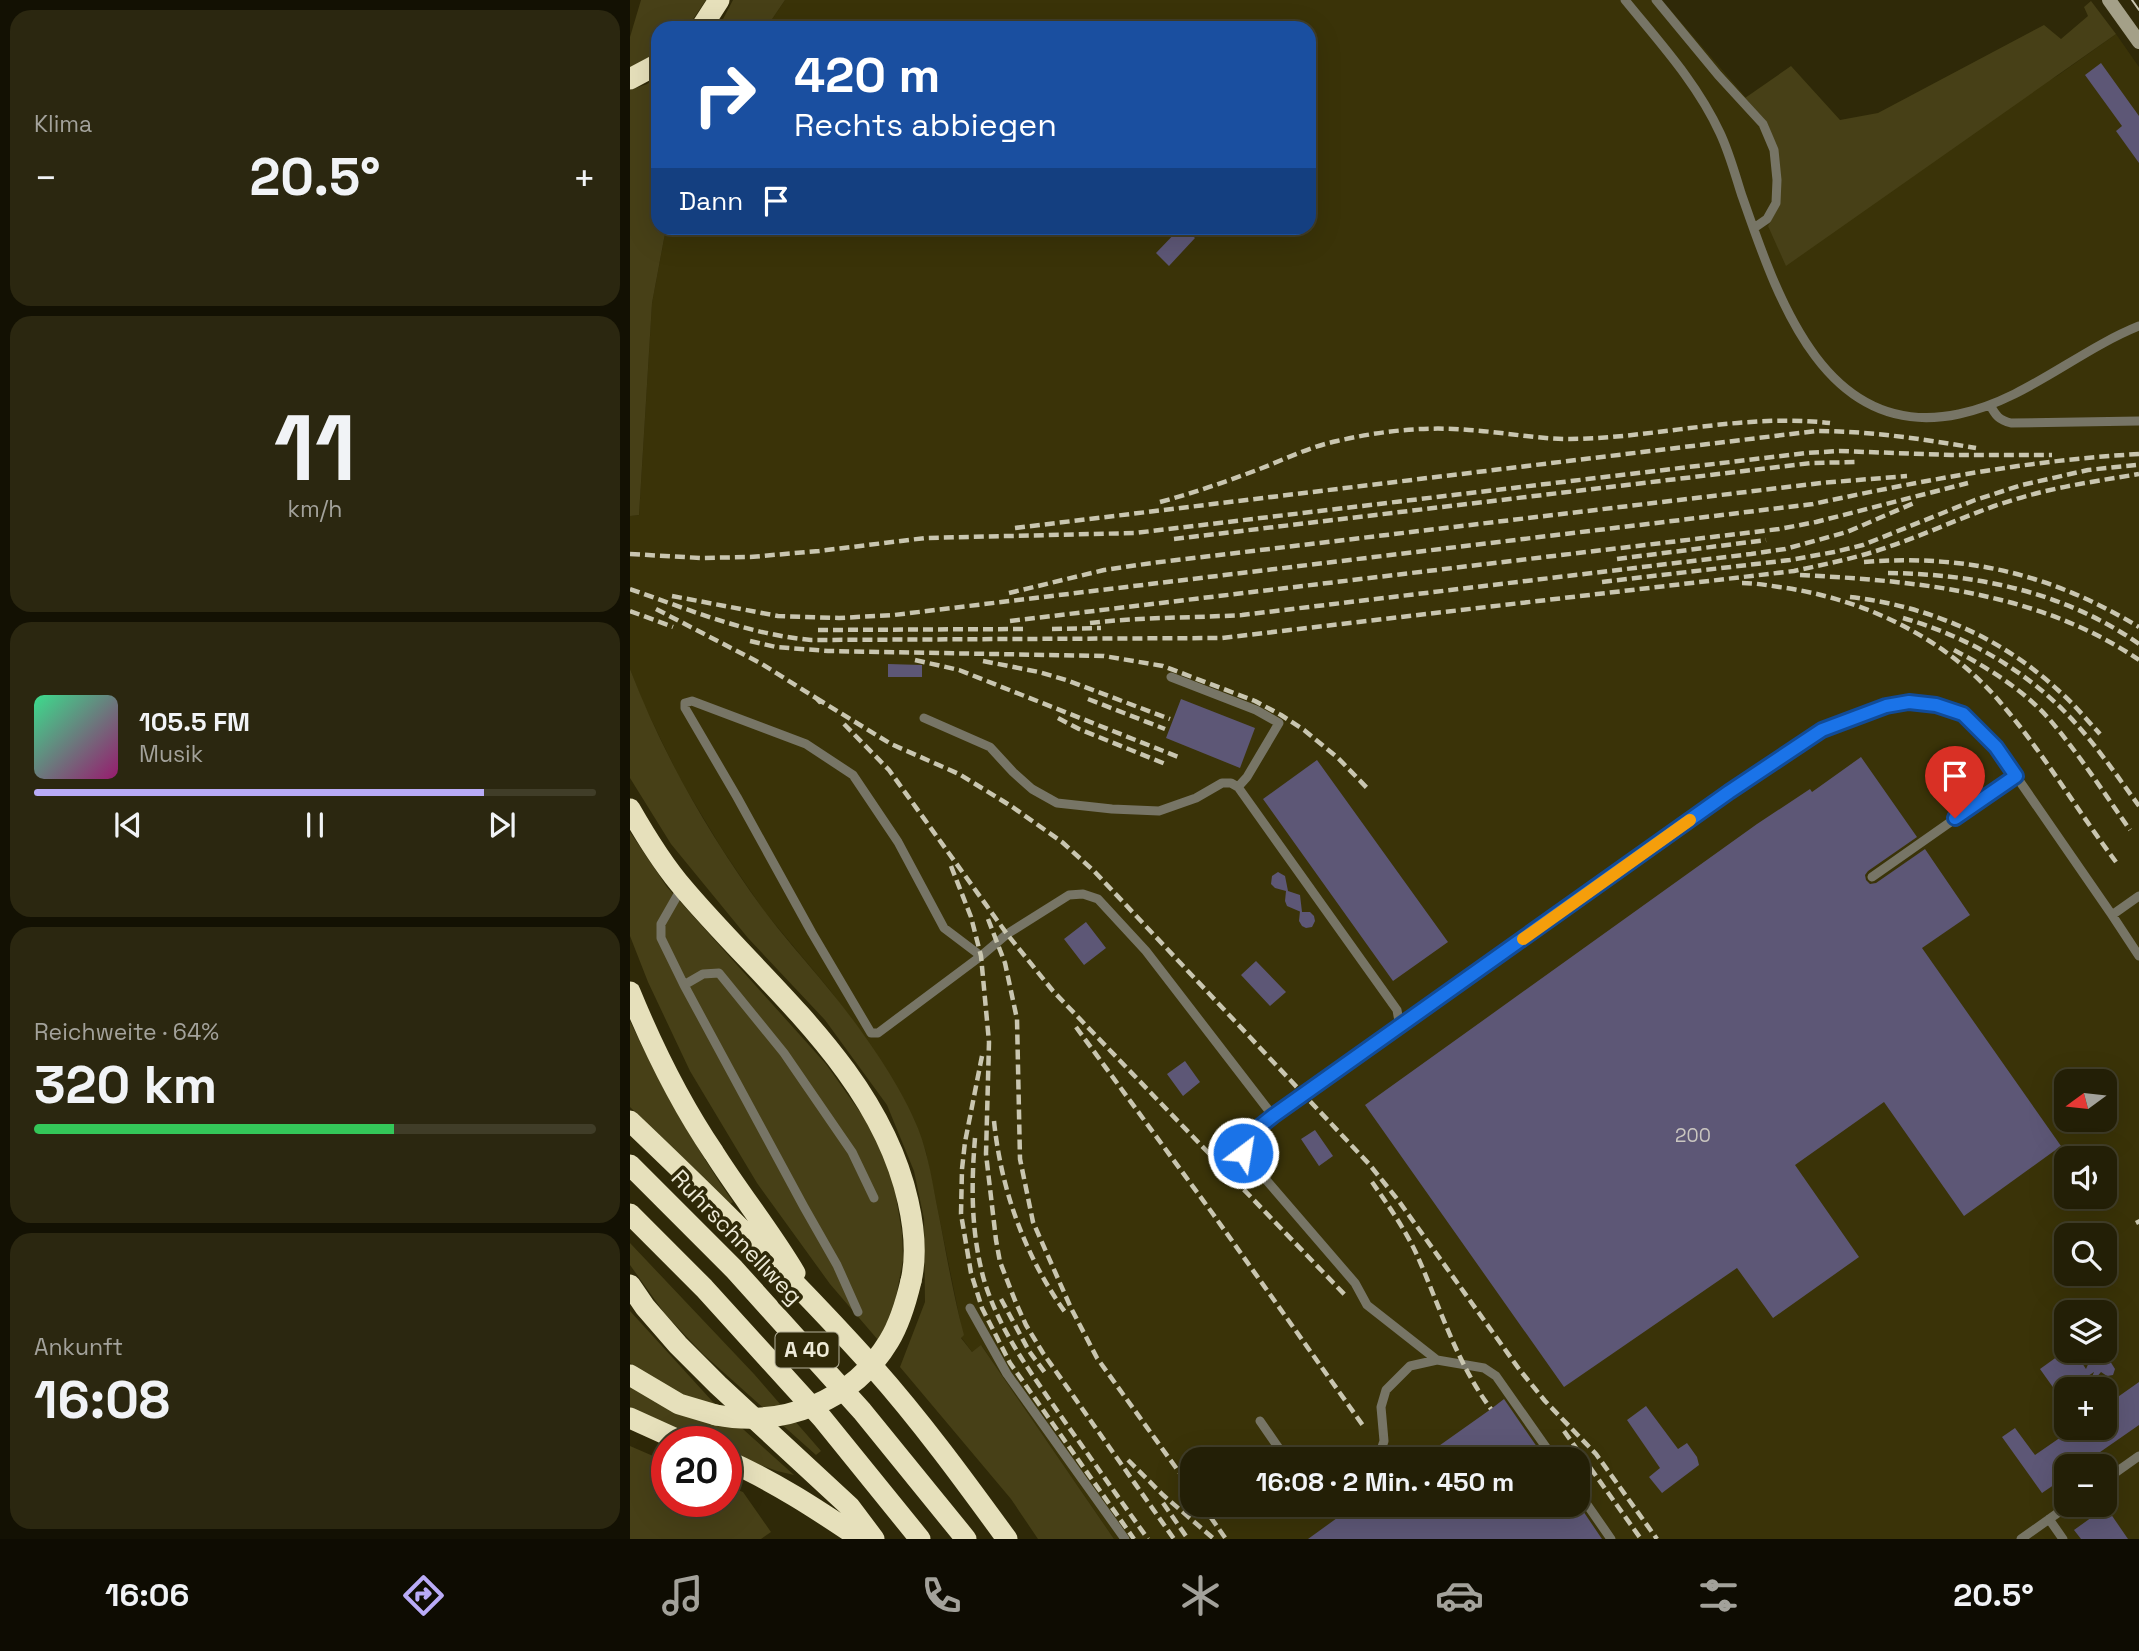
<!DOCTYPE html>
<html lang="de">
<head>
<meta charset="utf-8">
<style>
  :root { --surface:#231f06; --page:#2b2710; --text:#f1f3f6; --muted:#a3a29b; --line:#403d28; --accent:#b9abf7 }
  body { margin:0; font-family:"Space Grotesk",sans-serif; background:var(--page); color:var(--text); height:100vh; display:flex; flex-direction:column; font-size:26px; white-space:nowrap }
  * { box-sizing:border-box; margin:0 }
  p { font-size:23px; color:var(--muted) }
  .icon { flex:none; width:38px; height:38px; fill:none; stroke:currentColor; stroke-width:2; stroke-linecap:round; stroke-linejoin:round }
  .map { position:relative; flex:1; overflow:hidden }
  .panel { display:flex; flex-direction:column; gap:10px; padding:10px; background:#131103; width:630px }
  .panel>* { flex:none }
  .banner { position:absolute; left:21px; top:21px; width:665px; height:214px; border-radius:21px; box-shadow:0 7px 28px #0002,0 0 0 2px var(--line); background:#1a4fa0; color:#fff; overflow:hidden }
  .needle { width:46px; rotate:255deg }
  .buttons { position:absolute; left:1424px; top:1069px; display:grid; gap:14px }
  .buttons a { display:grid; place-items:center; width:63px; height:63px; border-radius:14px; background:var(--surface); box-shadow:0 7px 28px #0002,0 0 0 2px var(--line); font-size:35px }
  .speed { position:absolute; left:21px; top:1426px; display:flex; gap:14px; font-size:35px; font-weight:700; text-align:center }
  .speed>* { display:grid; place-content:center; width:91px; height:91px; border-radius:50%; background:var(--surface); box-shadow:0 7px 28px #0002,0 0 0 2px var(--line); line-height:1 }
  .speed .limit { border:10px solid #d22; background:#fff; color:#111 }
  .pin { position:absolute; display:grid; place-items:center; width:60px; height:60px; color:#fff; margin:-72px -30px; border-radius:50% 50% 50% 0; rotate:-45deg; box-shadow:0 0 7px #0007 }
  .pin .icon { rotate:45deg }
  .me { position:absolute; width:77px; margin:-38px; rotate:31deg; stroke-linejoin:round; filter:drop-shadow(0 0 5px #0008) }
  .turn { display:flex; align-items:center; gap:24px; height:147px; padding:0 28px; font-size:32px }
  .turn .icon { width:91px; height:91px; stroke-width:2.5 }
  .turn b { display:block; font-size:49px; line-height:60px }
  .then { display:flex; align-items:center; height:66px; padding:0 28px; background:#0003; gap:14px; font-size:26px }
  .big { font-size:52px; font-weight:700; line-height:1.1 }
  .panel .widget { flex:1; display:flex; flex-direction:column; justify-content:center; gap:10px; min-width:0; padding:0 24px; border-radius:21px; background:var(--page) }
  .panel .dial { align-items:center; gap:0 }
  .dial b { font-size:91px; line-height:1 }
  .song { display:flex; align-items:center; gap:21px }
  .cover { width:84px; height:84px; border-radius:10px; background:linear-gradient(135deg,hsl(150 70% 55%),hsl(320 70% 35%)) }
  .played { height:7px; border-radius:4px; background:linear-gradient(90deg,var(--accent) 80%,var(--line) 80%) }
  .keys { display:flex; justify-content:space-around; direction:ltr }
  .heat { display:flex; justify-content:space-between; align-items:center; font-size:38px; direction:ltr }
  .charge { height:10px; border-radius:5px; background:linear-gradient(90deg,#34c759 64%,var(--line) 0) }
  .trip { position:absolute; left:550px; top:1447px; width:410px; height:70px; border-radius:21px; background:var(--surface); box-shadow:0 7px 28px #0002,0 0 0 2px var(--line); font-weight:700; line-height:70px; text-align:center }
  .tabs { display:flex; height:112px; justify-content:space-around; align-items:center; background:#0e0c02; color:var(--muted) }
  .tabs .icon { width:49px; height:49px }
  .tabs .on { color:var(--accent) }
  .tabs b { font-size:32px; color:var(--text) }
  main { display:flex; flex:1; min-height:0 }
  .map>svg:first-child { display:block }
  .built { fill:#3a3308; fill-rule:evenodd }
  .green { fill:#474017 }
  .building { fill:#5d5776 }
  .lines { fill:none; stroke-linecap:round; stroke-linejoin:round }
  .service { stroke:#777566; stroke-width:9 }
  .secondary { stroke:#a4a088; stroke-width:14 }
  .motorway { stroke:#e6e0bb; stroke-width:21 }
  .tram { stroke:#c9c6b0; stroke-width:2 }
  .rail { stroke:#c9c6b0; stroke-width:4.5; stroke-dasharray:10 5; stroke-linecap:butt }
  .motorway-bridge { stroke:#e6e0bb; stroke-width:21 }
  .route-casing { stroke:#114b97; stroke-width:18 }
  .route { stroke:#1a73e8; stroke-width:12 }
  .slow { stroke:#f59e0b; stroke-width:12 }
  .labels { text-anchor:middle; stroke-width:7; stroke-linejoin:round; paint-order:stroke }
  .number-label { font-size:19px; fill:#cac6c0 }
  .shield { fill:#2f2908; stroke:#b5b19a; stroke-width:2 }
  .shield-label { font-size:21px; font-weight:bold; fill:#eeebd8 }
  .street-label { font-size:23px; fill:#eeebd8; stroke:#2f2908 }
</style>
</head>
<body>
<main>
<section class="panel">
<div class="widget"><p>Klima</p>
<div class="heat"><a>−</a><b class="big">20.5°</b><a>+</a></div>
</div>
<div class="widget dial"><b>11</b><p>km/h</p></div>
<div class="widget">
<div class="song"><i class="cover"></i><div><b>105.5 FM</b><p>Musik</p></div></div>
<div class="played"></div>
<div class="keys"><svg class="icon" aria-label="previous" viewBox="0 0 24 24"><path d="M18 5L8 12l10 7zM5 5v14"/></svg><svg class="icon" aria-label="pause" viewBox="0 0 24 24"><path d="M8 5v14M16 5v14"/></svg><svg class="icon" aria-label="next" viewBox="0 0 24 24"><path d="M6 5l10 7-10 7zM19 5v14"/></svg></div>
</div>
<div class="widget"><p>Reichweite · 64%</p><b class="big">320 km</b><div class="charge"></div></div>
<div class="widget"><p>Ankunft</p><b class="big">16:08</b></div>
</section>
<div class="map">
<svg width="1509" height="1539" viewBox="0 0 1509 1539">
  <rect width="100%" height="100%" fill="#2f2908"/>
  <path class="built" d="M 155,0 L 1032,0 L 1137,122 L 1147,149 L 1150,179 L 1150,204 L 1138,226 L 1427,76 L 1486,34 L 1509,67 L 1509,1539 L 484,1539 L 352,1346 L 342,1352 L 331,1337 L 333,1335 L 296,1152 L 284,1119 L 268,1089 L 235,1038 L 199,989 L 134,911 L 92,849 L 50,779 L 13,703 L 0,669 L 0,516 L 9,515 L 22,303 L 36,228 L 679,228 L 679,28 L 136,28 ZM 1437,1082 L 1475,1082 L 1475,1120 L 1437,1120 ZM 1437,1158 L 1475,1158 L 1475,1197 L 1437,1197 ZM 1437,1236 L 1475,1236 L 1475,1274 L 1437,1274 ZM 1437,1312 L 1475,1312 L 1475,1351 L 1437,1351 ZM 1437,1390 L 1475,1390 L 1475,1428 L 1437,1428 ZM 562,1460 L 947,1460 L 947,1505 L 562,1505 ZM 1437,1466 L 1475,1466 L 1475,1505 L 1437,1505 Z"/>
  <path class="green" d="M 11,0 L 76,0 L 57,28 L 28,28 L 28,52 L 0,68 L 0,37 Z
    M 103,0 L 155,0 L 136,28 L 84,28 L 93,19 Z
    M 1461,1 L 1486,34 L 1156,266 L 1138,226 L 1150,204 L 1150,179 L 1147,149 L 1137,122 L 1115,98 L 1161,66 L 1210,120 L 1248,113 L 1414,25 L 1431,39 L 1458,16 L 1454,7 Z
    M 28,75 L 28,228 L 36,228 L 22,303 L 9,515 L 0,516 L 0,90 L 17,84 Z
    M 0,669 C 33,755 79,835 133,909 C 153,936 176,961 197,987 C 227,1023 265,1076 284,1119 C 296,1145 301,1173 306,1201 C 315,1245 322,1291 334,1335 L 331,1338 L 342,1352 L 351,1345 L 484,1539 L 408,1539 L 381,1499 L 270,1367 L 295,1302 L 294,1219 L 284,1171 L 257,1105 L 195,1020 L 118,938 L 41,844 L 0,778 Z
    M 0,832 L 37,887 L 196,1064 L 240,1126 L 263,1179 L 272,1233 L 273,1260 L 266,1297 L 257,1323 L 248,1340 L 200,1284 L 127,1183 L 60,1071 L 18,982 L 0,936 Z
    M 0,1021 C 30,1085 63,1144 103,1202 L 100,1204 L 0,1107 Z
    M 0,1243 L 124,1374 L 191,1451 L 186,1455 L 73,1354 L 35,1314 L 0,1265 Z
    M 0,1311 L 83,1402 L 164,1475 L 147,1471 L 96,1452 L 96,1442 L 71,1442 L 36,1428 L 0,1408 L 0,1368 L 9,1371 L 0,1363 Z
    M 0,1446 L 37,1462 L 37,1502 L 96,1502 L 96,1486 L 113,1492 L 141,1532 L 131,1539 L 0,1539 Z"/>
  <path class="building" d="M 1471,63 L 1509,116 L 1509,163 L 1486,131 L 1492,126 L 1455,75 Z
    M 550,228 L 554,228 L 565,238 L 539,266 L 526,253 Z
    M 258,664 L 292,665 L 292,677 L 258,677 Z
    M 551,699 L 625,728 L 610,768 L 536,738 Z
    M 1231,757 L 1287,837 L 1238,871 L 1235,875 L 1236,880 L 1240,884 L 1246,883 L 1295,849 L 1340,915 L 1292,948 L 1431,1146 L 1334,1216 L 1254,1102 L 1165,1165 L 1229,1257 L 1143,1318 L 1107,1268 L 934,1387 L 735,1105 L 1127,824 L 1180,789 L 1182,792 Z
    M 687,760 L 818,942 L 763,981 L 633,799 Z
    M 648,872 L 655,876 L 658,891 L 670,895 L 672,912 L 680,912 L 684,916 L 685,921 L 682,927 L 676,928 L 672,926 L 669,921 L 670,911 L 671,912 L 657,906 L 655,901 L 656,891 L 645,888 L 641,884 L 642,876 Z
    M 456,922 L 476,948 L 454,965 L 434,939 Z
    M 626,961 L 656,992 L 640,1006 L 611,975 Z
    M 555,1061 L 570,1082 L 553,1096 L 537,1074 Z
    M 685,1130 L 703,1156 L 689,1166 L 671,1139 Z
    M 1482,1340 L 1488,1344 L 1489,1348 L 1480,1361 L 1485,1369 L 1483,1375 L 1477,1376 L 1471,1372 L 1465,1379 L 1462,1377 L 1464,1372 L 1437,1390 L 1437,1407 L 1410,1369 L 1435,1351 L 1444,1351 L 1456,1369 L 1464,1351 L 1475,1351 L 1476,1343 Z
    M 1509,1382 L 1509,1425 L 1450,1466 L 1437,1466 L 1437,1476 L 1412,1493 L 1372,1437 L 1385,1428 L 1405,1455 L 1444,1428 L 1475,1428 L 1475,1406 Z
    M 874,1399 L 916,1460 L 789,1460 L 861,1409 Z
    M 1016,1406 L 1048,1449 L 1057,1443 L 1067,1457 L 1069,1465 L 1032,1493 L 1019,1477 L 1030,1468 L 997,1420 Z
    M 725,1505 L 949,1505 L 972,1539 L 678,1539 Z
    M 1476,1507 L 1498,1539 L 1451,1539 L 1444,1530 Z"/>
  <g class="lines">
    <path class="service" d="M 995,0 C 1030,43 1067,83 1090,133 C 1099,152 1105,174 1111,193 C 1146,293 1193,443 1329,414 C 1395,400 1447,351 1509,326
      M 1026,0 L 1088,75 L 1133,124 L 1144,150 L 1147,180 L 1146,203 L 1137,219 L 1124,228
      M 1360,405 C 1366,416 1369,420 1381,423 L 1509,421
      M 541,677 L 626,710 L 649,723 L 617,777 L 608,787
      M 294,718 L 360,747 L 383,772 L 402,789 L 427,803 L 482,809 L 529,811 L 566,798 L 592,783 L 601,783 L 608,787 L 767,1010 L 770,1027
      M 1242,877 L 1386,776
      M 51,889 L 31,924 L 31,938 L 54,985 L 73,974 L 89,973 L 154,1053 L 222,1152 L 244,1198
      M 1509,896 L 1482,915 L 1509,956
      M 351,956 L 314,928 L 268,842 L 223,775 L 176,744 L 62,701 L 55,703 L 55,708 L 107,797 L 182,933 L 241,1033 L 248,1033 L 351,956 L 377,934 L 439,895 L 453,894 L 468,899 L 516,951 L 643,1116
      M 54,985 L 174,1207 L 207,1265 L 228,1312
      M 340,1308 L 377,1374 L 495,1539
      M 630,1421 L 657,1460
      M 742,1460 L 751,1450 L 754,1441 L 751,1407 L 756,1390 L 780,1366 L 807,1360
      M 925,1460 L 866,1376 L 854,1368 L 807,1360 L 737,1305 L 725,1283 L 613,1153 L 613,1140 L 617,1135 L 1160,750 L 1192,730 L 1256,706 L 1279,702 L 1306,705 L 1333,714 L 1366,747 L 1482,915
      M 1475,1480 L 1509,1456
      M 947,1490 L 981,1539
      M 1419,1519 L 1433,1539
      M 1391,1539 L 1439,1505"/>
    <path class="secondary" d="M 1479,0 L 1509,42"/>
    <path class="motorway" d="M 71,28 L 89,0
      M 0,79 L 28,64
      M 0,809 C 16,837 33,865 54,889 C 136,986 249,1072 278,1201 C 284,1227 287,1255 281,1281
      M 0,992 C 23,1048 50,1103 84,1153 C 110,1194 140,1231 165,1273
      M 0,1121 C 83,1200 166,1281 243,1367 C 291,1421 334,1480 377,1539
      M 0,1165 L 104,1269 L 232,1411 L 336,1539
      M 0,1214 L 74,1288 L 192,1418 L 290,1539
      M 0,1285 L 15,1307 L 48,1345 L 88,1385 L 220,1507 L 244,1539
      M 0,1375 L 49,1404 L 86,1415
      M 0,1418 L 53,1442
      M 96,1460 C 144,1481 188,1510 231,1539"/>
    <path class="tram" d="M 1502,0 L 1509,10"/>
    <path class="rail" d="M 530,502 C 563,493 595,482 627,470 C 653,460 679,447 707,441 C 750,431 795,426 839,430 C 873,432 906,439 940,439 C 1027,438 1112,413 1200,423
      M 385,528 L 1186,431 C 1240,431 1292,439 1346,448
      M 544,539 L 1181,463 L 1228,462
      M 0,554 L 71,558 L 120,557 L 189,551 L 295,538 L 505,533 L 1176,453 L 1209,451 L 1321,455 L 1422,455
      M 987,559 L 1136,540
      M 1234,562 C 1337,554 1421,574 1509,627
      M 1258,573 C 1347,574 1435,592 1509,644
      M 1170,575 C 1288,581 1409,592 1509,660
      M 972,582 L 1160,560 L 1204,552 L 1233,545 L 1345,500 L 1392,485 L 1458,470 L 1506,465
      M 1112,583 C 1124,583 1136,585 1149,587 C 1232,598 1315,637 1370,702 C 1412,751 1447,810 1486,862
      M 0,589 C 60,610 117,634 181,640 L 592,638 L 1164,571 C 1196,564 1227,558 1258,547 C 1300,533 1340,513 1383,500 C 1424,487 1467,481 1509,474
      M 379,593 L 474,570 L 522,563 L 1191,483 L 1277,476
      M 42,596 L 148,616 L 209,618 L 264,615 L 1183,504 C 1290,481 1399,460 1509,454
      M 1220,597 C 1298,606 1371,637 1429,691 C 1444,704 1457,720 1470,734
      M 26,609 L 132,664 L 186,698 L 193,705
      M 0,611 L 43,627
      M 1273,618 C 1332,635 1389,666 1433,710 C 1462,739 1485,773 1509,806
      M 380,621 L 1149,529 L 1186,522 L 1338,483
      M 460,623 C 511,617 562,618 612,615 L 1121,554 L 1155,549 L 1217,532 L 1284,503
      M 422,629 L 471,628
      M 188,630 L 394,629
      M 120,641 L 146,647 L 198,651 L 474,656 L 533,666 L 625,701 L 651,715 L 674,730 L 708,758 L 739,790
      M 1324,650 C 1358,668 1394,690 1420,720 C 1449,754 1474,793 1500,830
      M 285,660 L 329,670 L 551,758
      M 353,661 L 409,672 L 436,680 L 540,719
      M 186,698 L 261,744 L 329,774 L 381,806 L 432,842 L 464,871 L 739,1164 L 768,1200 L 889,1369 L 915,1401 L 966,1454 L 1027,1539
      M 458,699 L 535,729
      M 428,718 L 449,729 L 538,765
      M 214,724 L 259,770 L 377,934 L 423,991 L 715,1295
      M 321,866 L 341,917 L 351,956 L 359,1042 L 356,1154 L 366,1240 L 370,1262 L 386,1303 L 396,1325 L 413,1353 L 544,1539
      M 358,919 L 375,963 L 387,1019 L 390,1159 L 403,1222 L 441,1308 L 467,1358 L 562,1490
      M 446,1027 L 583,1214 L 734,1427
      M 352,1056 L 335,1142 L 332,1169 L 331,1214 L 341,1273 L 352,1308 L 380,1363 L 504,1539
      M 364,1121 C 371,1190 395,1256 435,1312
      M 345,1138 C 341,1186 341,1233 354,1280 C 370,1333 404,1377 435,1422 C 463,1461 490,1500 518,1539
      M 742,1182 C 758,1205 775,1229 787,1255 C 810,1307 826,1362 861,1409
      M 1507,1220 L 1509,1224
      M 371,1299 L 399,1351 L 416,1374
      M 934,1431 L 1011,1539
      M 498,1460 L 533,1495 L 584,1539
      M 533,1503 L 558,1539
      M 572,1505 L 596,1539"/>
    <path class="motorway-bridge" d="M 86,1415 C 153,1428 223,1401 259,1341 C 270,1323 276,1302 281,1281"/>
  </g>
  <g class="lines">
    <g class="route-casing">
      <path id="route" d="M 613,1153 L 613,1140 L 643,1116 L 1099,792 L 1192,730 L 1256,706 L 1279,702 L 1306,705 L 1333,714 L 1366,747 L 1386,776 L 1325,818"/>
    </g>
    <use href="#route" class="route"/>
    <path class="slow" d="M 893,939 L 1060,820"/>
  </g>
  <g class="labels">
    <g class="number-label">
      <text x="1063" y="1142">200</text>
    </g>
    <rect class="shield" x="145.5" y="1332.5" width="63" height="35" rx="5"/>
    <g class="shield-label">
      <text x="177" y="1357">A 40</text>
    </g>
    <g class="street-label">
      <text transform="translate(107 1237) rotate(46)" y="8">Ruhrschnellweg</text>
    </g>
  </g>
</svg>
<div class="buttons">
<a><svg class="needle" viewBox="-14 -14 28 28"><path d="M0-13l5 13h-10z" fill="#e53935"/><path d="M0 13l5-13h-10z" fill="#a3a29b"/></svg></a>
<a><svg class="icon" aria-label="sound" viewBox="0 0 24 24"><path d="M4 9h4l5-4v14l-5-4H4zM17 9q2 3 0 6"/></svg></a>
<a><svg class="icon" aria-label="search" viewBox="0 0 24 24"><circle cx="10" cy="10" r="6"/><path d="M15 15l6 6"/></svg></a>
<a><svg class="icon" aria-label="layers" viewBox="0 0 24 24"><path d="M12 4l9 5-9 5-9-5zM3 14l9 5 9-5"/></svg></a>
<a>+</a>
<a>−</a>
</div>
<div class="speed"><div class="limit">20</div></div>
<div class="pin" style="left:1325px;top:818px;background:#d93025"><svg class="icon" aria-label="arrive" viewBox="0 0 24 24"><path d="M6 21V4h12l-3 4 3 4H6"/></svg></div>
<svg class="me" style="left:613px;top:1153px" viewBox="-20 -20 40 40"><circle r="17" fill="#1a73e8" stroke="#fff" stroke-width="3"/><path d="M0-11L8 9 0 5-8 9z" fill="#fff"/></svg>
<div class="trip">16:08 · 2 Min. · 450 m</div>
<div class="banner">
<div class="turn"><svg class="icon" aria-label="right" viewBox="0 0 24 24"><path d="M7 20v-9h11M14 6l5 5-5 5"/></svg><div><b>420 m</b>Rechts abbiegen</div></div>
<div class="then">Dann<svg class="icon" aria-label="arrive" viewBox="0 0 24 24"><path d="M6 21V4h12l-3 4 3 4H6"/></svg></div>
</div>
</div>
</main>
<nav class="tabs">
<b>16:06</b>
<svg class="icon on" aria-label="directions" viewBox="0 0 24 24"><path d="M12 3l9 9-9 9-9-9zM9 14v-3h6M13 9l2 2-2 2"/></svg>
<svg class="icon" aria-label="music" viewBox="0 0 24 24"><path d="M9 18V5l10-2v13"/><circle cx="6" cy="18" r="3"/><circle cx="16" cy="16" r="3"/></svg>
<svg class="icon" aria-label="phone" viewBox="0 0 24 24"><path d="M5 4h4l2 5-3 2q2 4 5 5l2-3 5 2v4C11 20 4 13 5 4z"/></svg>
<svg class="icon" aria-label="climate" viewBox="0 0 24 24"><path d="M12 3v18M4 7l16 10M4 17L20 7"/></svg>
<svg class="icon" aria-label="car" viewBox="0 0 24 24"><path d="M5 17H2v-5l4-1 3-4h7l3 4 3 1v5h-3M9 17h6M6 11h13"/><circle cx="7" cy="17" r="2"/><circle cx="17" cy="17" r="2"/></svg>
<svg class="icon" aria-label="filters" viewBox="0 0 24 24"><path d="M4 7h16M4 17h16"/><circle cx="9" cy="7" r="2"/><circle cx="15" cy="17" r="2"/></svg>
<b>20.5°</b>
</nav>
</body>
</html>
